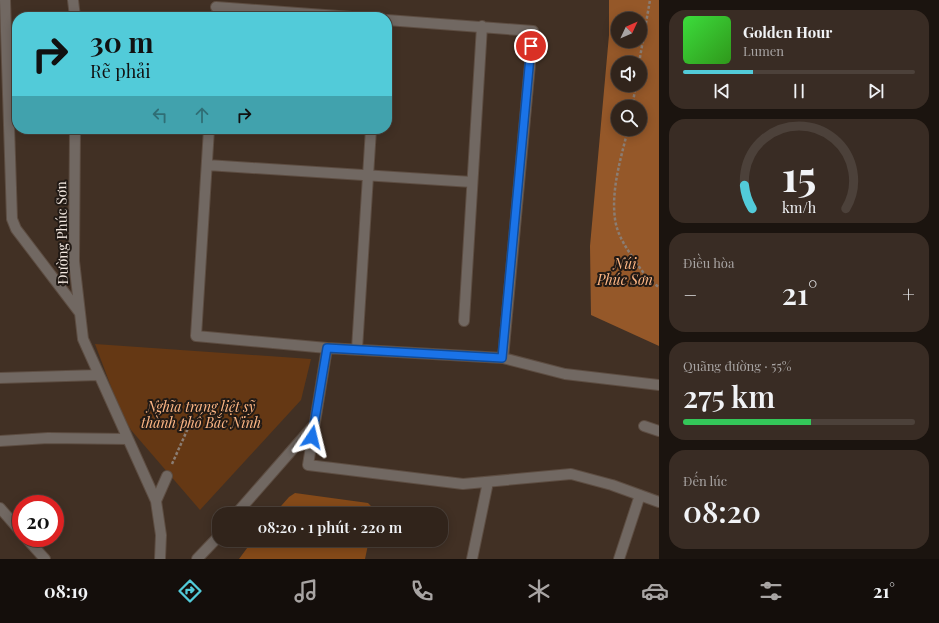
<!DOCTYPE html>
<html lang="vi">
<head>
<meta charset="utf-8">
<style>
  :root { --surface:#31241b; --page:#392c24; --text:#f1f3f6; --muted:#a8a4a3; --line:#4c413a; --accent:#52cbd9 }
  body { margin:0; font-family:"Playfair Display",serif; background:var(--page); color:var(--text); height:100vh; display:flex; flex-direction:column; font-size:15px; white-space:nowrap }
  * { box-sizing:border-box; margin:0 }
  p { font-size:13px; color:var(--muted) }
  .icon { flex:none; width:22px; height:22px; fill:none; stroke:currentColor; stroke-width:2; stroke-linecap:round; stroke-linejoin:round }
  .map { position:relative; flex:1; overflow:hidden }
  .details { display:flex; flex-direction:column; gap:10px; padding:10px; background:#1b140f; width:280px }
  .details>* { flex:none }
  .top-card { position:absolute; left:12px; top:12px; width:380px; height:122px; border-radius:16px; box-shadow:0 2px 10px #0003,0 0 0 1px var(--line); background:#52cbd9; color:#111; overflow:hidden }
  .needle { width:26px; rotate:46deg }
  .controls { position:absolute; left:611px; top:12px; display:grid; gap:8px }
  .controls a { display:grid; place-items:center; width:36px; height:36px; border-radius:50%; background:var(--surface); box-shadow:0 2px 10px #0003,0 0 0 1px var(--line); font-size:20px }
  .speed { position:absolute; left:12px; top:495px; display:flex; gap:8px; font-size:20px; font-weight:700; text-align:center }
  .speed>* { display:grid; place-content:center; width:52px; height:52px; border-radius:50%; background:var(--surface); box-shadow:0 2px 10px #0003,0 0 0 1px var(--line); line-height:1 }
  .speed .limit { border:6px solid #d22; background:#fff; color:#111 }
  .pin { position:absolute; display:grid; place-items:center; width:34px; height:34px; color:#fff; margin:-17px; border:2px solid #fff; border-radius:50%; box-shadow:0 1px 4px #0007 }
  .me { position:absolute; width:44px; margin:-22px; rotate:10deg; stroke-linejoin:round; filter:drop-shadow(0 0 3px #0008) }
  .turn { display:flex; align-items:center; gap:14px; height:84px; padding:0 12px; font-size:18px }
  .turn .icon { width:52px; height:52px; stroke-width:2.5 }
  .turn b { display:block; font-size:28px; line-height:34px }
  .lanes { display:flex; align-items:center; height:38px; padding:0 12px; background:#0003; justify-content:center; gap:20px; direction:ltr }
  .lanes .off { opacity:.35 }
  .big { font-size:30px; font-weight:600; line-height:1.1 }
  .details .card { flex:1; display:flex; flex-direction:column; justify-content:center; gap:6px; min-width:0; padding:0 14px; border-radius:16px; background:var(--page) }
  .details .dial { align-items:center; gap:0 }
  .dial svg { height:104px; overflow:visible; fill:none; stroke:var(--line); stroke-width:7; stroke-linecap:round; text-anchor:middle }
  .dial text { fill:var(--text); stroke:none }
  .song { display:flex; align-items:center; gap:12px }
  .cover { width:48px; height:48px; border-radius:6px; background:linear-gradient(135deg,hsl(120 70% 55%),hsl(110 70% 35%)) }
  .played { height:4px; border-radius:2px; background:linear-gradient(90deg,var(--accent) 30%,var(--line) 30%) }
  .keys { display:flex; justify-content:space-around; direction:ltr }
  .heat { display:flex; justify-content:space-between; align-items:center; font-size:22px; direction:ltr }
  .charge { height:6px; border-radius:3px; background:linear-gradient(90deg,#34c759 55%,var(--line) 0) }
  .trip { position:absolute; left:212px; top:507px; width:236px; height:40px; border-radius:16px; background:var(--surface); box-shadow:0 2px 10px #0003,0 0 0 1px var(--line); font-weight:600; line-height:40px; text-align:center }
  .menu { display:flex; height:64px; justify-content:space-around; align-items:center; background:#140e0b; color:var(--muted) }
  .menu .icon { width:28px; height:28px }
  .menu .active { color:var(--accent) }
  .menu b { font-size:18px; color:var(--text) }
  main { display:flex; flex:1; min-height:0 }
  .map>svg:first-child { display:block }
  .green { fill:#653814 }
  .forest { fill:#955829; fill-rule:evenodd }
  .water { fill:#854a19 }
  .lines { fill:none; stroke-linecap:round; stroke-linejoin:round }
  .minor-casing { stroke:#5d4d42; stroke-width:12 }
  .path { stroke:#8b7d73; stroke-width:2.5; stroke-dasharray:3 2; stroke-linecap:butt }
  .minor { stroke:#716862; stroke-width:10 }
  .route-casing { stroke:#114b97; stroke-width:10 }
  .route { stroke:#1a73e8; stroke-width:7 }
  .labels { text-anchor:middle; stroke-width:4; stroke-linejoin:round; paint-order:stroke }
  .street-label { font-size:14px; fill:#f3e8e0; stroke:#221a15 }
  .park-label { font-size:14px; font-style:italic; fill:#feb785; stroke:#221a15 }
</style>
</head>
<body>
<main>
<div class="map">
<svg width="659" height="559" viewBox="0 0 659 559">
  <rect width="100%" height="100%" fill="#413024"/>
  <path class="green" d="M 95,344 L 311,359 L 301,400 L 200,510 L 131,430 L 121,413 Z"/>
  <path class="forest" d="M 609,0 L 659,0 L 659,346 L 591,315 L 590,246 L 609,35 ZM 618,19 L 640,19 L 640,41 L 618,41 ZM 618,63 L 640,63 L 640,85 L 618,85 ZM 618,107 L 640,107 L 640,129 L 618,129 Z"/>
  <path class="water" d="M 295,493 L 368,503 L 375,510 L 374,514 L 274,514 L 289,497 Z
    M 253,540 L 369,540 L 365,559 L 239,559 Z"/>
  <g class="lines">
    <g class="minor-casing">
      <path id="minor" d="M 5,0 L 12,219 L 16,229 L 80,313
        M 73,0 L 75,17
        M 216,7 L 352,17
        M 387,20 L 533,31 L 503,358
        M 75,129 L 74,261 L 83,339 L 156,501 L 161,535 L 160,559
        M 209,129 L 196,336 L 327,348 L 503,358 L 565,374 L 659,385
        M 207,165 L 472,182
        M 464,321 L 482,26
        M 327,348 L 308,465 L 463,484 L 571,474 L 612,485 L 659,502
        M 357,349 L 371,129
        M 0,378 L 99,375
        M 644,426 L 659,431
        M 0,441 L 48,438 L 128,439
        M 156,501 L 167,476
        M 0,508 L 21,532
        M 236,514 L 314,425
        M 26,538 L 45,559
        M 197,559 L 219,536
        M 472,559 L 488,482
        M 619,559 L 640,495"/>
    </g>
    <path class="path" d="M 639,63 L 650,0
      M 632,107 L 636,85
      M 628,129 C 621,158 611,189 615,219 C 617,234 625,246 633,258 C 640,268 648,281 659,287
      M 172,464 L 189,426"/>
    <use href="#minor" class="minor"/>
  </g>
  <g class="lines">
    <g class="route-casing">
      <path id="route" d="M 312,437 L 327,348 L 502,358 L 531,46"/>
    </g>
    <use href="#route" class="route"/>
  </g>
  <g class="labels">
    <g class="street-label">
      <text transform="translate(62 233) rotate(-91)" y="5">Đường Phúc Sơn</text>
    </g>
    <g class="park-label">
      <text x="625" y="269">Núi<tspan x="625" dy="16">Phúc Sơn</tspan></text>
      <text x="201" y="412">Nghĩa trang liệt sỹ<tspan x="201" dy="16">thành phố Bắc Ninh</tspan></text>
    </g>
  </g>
</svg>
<div class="controls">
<a><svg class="needle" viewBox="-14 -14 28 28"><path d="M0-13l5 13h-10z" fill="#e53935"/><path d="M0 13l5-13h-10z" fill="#a8a4a3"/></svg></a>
<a><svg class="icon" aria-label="sound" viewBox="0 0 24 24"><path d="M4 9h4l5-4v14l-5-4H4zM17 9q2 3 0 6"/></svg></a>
<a><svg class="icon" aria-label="search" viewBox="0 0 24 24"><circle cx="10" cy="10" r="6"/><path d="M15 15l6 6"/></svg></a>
</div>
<div class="speed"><div class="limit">20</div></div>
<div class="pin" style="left:531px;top:46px;background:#d93025"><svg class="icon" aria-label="arrive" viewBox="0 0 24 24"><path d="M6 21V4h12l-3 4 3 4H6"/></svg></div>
<svg class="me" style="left:312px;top:437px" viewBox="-20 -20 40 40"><path d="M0-17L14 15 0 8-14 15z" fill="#1a73e8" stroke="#fff" stroke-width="4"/></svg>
<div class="trip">08:20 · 1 phút · 220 m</div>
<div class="top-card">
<div class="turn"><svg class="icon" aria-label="right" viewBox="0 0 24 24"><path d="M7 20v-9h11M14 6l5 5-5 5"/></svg><div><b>30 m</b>Rẽ phải</div></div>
<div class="lanes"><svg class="icon off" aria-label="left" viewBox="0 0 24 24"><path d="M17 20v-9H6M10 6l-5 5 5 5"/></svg><svg class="icon off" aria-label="ahead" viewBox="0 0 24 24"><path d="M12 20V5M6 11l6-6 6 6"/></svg><svg class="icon" aria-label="right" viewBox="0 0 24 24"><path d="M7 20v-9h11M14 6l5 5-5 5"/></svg></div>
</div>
</div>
<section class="details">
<div class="card">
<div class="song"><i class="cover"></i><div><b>Golden Hour</b><p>Lumen</p></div></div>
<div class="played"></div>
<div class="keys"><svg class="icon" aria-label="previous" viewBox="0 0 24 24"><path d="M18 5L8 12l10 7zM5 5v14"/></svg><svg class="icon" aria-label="pause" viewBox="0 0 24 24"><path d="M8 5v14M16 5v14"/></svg><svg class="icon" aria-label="next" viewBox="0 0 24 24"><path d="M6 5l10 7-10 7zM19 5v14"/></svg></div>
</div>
<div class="card dial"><svg viewBox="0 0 100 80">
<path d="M14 69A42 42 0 1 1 86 69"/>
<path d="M14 69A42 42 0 0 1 8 51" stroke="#52cbd9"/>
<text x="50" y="56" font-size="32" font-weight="700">15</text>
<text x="50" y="72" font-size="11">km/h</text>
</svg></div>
<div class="card"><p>Điều hòa</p>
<div class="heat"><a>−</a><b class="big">21°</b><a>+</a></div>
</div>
<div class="card"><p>Quãng đường · 55%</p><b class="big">275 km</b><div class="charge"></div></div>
<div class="card"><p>Đến lúc</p><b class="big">08:20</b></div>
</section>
</main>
<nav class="menu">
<b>08:19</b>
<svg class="icon active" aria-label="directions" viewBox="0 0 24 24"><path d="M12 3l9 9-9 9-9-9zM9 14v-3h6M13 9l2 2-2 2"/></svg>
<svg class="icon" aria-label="music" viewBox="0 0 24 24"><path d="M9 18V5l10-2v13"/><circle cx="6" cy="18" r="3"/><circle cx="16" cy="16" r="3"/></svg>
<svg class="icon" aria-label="phone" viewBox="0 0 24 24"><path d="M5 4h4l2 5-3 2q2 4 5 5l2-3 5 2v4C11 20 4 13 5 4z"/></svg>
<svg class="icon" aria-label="climate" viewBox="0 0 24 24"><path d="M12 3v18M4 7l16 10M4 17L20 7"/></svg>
<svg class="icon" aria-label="car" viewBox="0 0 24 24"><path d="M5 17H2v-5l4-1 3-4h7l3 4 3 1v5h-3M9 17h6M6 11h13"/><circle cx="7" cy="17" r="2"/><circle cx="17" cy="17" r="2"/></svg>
<svg class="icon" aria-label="filters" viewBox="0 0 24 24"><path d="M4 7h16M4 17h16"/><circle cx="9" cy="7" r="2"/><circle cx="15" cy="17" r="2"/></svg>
<b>21°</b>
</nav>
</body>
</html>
